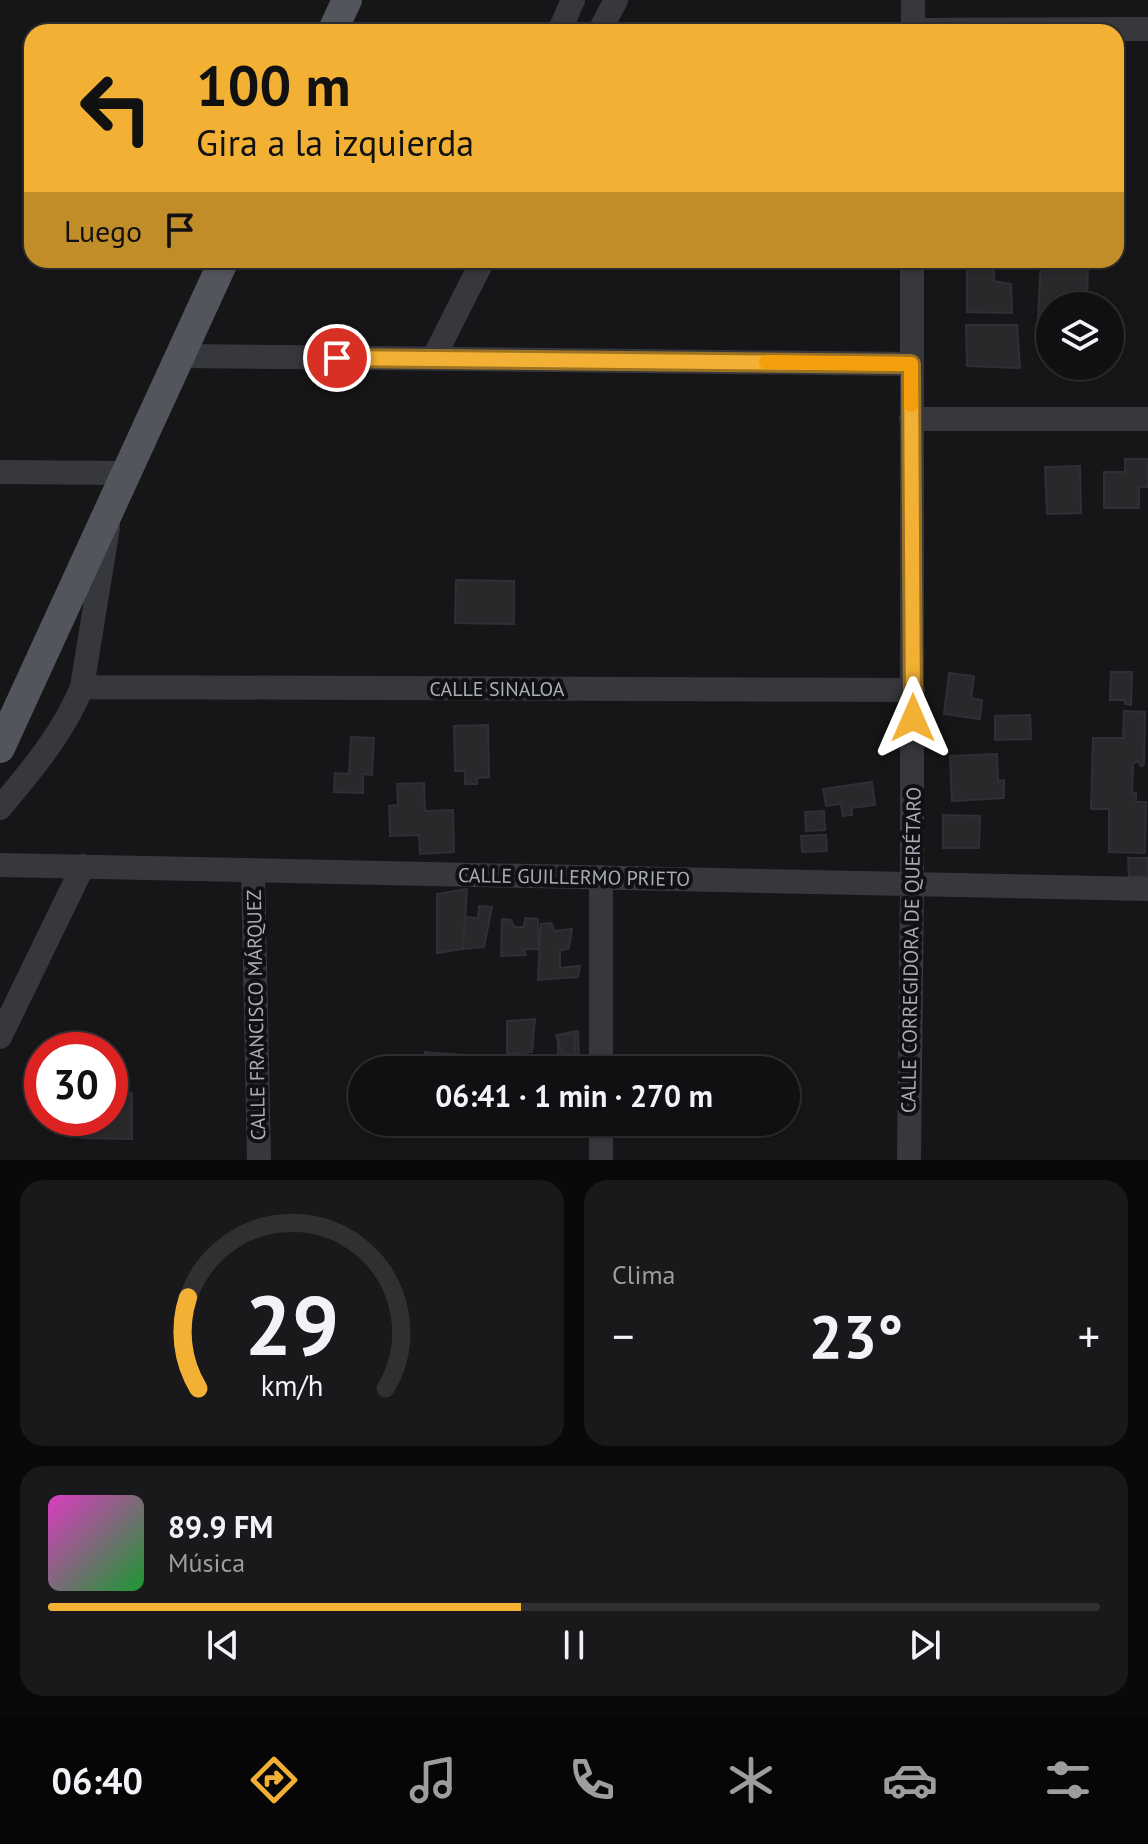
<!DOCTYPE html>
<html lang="es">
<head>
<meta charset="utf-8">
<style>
  :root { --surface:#101012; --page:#19191b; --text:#f1f3f6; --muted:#9c9d9f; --line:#303032; --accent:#f2b134 }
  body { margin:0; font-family:"PT Sans",sans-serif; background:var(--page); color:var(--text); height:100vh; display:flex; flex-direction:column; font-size:30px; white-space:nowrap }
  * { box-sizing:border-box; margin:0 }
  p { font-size:26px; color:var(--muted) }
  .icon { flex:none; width:44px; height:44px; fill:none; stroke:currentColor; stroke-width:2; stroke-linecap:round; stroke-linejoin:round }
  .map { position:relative; height:1160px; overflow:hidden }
  .drawer { display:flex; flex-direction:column; gap:20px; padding:20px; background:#09090a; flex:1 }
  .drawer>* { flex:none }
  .guide { position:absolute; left:24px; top:24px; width:1100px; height:244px; border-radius:24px; box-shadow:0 2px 6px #0004,0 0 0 2px var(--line); background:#f2b134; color:#111; overflow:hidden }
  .controls { position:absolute; left:1036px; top:292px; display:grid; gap:16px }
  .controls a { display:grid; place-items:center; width:88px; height:88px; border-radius:50%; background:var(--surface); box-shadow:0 2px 6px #0004,0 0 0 2px var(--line); font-size:40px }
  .speed { position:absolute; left:24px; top:1032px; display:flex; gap:16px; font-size:40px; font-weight:700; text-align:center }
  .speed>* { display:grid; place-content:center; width:104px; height:104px; border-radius:50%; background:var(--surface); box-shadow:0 2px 6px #0004,0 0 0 2px var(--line); line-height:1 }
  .speed .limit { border:12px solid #d22; background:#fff; color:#111 }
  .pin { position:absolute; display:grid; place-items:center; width:68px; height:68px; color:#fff; margin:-34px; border:4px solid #fff; border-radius:50%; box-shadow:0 2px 8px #0007 }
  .me { position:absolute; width:88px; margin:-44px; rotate:0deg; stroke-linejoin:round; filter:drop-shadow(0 0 6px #0008) }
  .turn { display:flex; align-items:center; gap:28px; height:168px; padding:0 40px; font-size:36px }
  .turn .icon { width:104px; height:104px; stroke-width:2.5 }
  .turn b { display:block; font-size:56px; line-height:68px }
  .then { display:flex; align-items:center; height:76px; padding:0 40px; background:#0003; gap:16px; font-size:30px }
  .big { font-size:60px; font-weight:800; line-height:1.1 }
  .drawer .tile { flex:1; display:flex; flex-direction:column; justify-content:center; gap:12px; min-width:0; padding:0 28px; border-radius:24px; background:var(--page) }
  .drawer .dial { align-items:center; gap:0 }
  .dial svg { height:208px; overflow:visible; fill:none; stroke:var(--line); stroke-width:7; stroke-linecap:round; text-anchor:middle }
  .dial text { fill:var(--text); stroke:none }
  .song { display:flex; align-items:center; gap:24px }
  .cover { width:96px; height:96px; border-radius:12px; background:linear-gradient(135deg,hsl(310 70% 55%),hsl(130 70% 35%)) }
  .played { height:8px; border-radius:4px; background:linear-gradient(90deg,var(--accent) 45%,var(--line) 45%) }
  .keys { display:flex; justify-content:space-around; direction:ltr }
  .heat { display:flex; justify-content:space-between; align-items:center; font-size:44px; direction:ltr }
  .drawer .tiles { flex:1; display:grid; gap:20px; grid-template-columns:1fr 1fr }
  .tile:last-child { grid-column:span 2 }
  .trip { position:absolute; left:348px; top:1056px; width:452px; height:80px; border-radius:40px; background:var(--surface); box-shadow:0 2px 6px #0004,0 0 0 2px var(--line); font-weight:800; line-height:80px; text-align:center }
  .tabs { display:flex; height:128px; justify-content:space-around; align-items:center; background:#060607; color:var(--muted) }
  .tabs .icon { width:56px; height:56px }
  .tabs .on { color:var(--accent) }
  .tabs b { font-size:36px; color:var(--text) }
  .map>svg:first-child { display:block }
  .building { fill:#29292c; stroke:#303034; stroke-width:2 }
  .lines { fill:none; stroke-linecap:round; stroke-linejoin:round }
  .minor { stroke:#37383d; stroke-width:24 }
  .major { stroke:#53555c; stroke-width:30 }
  .route-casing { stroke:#9d7322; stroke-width:20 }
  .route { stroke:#f2b134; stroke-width:14 }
  .slow { stroke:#f59e0b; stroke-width:14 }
  .labels { text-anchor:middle; stroke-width:8; stroke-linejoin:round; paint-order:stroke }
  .street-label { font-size:20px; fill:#a8adb8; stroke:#111113 }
</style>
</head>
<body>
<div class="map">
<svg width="1148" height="1160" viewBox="0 0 1148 1160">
  <rect width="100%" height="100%" fill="#161618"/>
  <path class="building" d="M 1041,260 L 1088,260 L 1087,306 L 1050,306 L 1050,320 L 1038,320 Z
    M 967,261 L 994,264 L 994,281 L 1011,284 L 1012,313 L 967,312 Z
    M 966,325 L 1017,325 L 1020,368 L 967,366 Z
    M 1125,459 L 1148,459 L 1148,487 L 1139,487 L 1139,508 L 1104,508 L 1104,472 L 1125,472 Z
    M 1080,466 L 1081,513 L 1047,514 L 1045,467 Z
    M 456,580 L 514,581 L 514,624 L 455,623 Z
    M 1111,672 L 1132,672 L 1131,705 L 1125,704 L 1125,700 L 1110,700 Z
    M 949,673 L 974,676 L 971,698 L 982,700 L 980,719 L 944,714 Z
    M 1124,711 L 1145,712 L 1144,765 L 1141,766 L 1138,761 L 1133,764 L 1132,793 L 1136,793 L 1136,802 L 1146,802 L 1145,853 L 1109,852 L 1109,809 L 1091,809 L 1093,738 L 1123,738 Z
    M 1030,715 L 1031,739 L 995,740 L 995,716 Z
    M 488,725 L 489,777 L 477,778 L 477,784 L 465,784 L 465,771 L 455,771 L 454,726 Z
    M 351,737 L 374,738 L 372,775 L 363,774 L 363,793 L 334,792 L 335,773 L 349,774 Z
    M 997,754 L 998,781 L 1004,780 L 1004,798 L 952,801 L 950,756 Z
    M 872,782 L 875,805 L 852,808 L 852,815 L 843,816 L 841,804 L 826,806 L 823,789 Z
    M 424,783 L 425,811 L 453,810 L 454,852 L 420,854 L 419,835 L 390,836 L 389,806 L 398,805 L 397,784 Z
    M 824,811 L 825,830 L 806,831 L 805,812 Z
    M 943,815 L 980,816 L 979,848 L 943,848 Z
    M 826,835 L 827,851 L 802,852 L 801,836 Z
    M 1128,858 L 1148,858 L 1148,876 L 1129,877 Z
    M 467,889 L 463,949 L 437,953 L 437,894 Z
    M 479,906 L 492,907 L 484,947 L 463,949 L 465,917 L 478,918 Z
    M 525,918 L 538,919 L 539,949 L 524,949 L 526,955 L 501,956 L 502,919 L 511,920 L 514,927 L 524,927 Z
    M 551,923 L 555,931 L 572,929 L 569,948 L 560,951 L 560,968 L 580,966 L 578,977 L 538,980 L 541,924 Z
    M 535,1019 L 532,1052 L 507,1054 L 507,1021 Z
    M 578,1031 L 579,1057 L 562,1053 L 556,1035 Z
    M 558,1035 L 575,1035 L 575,1056 L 558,1056 Z
    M 425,1052 L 464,1055 L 461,1070 L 425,1070 Z
    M 132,1093 L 132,1139 L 82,1138 L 81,1118 L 110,1118 L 110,1095 Z"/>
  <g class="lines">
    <path class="minor" d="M 913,30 L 1148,29
      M 559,32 L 573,0
      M 599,32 L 616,0
      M 913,32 L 913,0
      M 178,356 L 911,364
      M 433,359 L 483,260
      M 911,419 L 1148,419
      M 0,472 L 125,473
      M 82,687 L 108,527
      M 0,808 C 31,771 64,732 82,687 L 913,690
      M 0,865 L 1148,889
      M 253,870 L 259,1160
      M 601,877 L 601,1070
      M 0,1037 L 83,866
      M 601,1122 L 601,1160
      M 909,1160 L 912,884 L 912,260"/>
    <path class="major" d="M 332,32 L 347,0
      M 0,748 L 224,260"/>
  </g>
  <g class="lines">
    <g class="route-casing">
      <path id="route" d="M 337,358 L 911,364 L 913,718"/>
    </g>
    <use href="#route" class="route"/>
    <path class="slow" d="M 766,362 L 911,364 L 911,405"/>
  </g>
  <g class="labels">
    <g class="street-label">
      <text x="497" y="696">CALLE SINALOA</text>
      <text transform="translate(574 877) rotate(1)" y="7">CALLE GUILLERMO PRIETO</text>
      <text transform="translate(911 950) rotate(-89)" y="7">CALLE CORREGIDORA DE QUERÉTARO</text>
      <text transform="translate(256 1015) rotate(-91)" y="7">CALLE FRANCISCO MÁRQUEZ</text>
    </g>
  </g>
</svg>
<div class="controls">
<a><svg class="icon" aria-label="layers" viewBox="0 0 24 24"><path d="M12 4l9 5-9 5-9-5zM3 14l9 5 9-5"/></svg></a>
</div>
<div class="speed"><div class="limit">30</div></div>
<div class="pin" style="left:337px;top:358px;background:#d93025"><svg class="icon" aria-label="arrive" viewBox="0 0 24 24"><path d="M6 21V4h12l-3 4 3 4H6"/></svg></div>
<svg class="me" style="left:913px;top:718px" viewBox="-20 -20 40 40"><path d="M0-17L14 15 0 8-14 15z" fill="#f2b134" stroke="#fff" stroke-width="4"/></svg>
<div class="trip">06:41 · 1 min · 270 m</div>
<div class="guide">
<div class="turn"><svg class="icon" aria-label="left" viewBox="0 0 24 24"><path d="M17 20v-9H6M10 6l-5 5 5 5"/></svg><div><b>100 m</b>Gira a la izquierda</div></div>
<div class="then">Luego<svg class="icon" aria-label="arrive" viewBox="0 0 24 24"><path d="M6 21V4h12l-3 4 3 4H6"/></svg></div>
</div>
</div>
<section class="drawer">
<div class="tiles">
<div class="tile dial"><svg viewBox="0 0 100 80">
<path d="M14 69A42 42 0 1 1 86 69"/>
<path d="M14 69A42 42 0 0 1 10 34" stroke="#f2b134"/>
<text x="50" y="56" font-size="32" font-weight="700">29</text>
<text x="50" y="72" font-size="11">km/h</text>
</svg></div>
<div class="tile"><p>Clima</p>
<div class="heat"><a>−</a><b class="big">23°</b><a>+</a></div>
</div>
<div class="tile">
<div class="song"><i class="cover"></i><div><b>89.9 FM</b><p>Música</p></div></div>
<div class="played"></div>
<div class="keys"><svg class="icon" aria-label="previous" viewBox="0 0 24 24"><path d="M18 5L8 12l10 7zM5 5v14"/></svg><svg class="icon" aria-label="pause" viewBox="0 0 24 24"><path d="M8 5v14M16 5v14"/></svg><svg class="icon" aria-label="next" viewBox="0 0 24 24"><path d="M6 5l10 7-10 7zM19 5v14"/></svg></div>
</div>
</div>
</section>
<nav class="tabs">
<b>06:40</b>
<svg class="icon on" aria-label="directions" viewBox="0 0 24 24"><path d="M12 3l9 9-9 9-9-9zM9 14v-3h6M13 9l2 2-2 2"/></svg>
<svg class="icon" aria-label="music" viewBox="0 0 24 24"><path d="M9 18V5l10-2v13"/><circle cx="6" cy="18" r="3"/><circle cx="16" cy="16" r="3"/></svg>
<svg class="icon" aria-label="phone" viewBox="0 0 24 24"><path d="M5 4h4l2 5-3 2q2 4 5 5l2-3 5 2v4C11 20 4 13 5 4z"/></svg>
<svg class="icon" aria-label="climate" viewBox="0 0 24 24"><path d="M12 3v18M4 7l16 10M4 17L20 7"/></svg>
<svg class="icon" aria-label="car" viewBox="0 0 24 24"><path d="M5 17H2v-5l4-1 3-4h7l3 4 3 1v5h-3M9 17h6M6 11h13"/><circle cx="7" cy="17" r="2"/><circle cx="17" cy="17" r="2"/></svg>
<svg class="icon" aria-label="filters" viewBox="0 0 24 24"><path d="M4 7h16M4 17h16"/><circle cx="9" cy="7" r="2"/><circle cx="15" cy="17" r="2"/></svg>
</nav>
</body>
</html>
